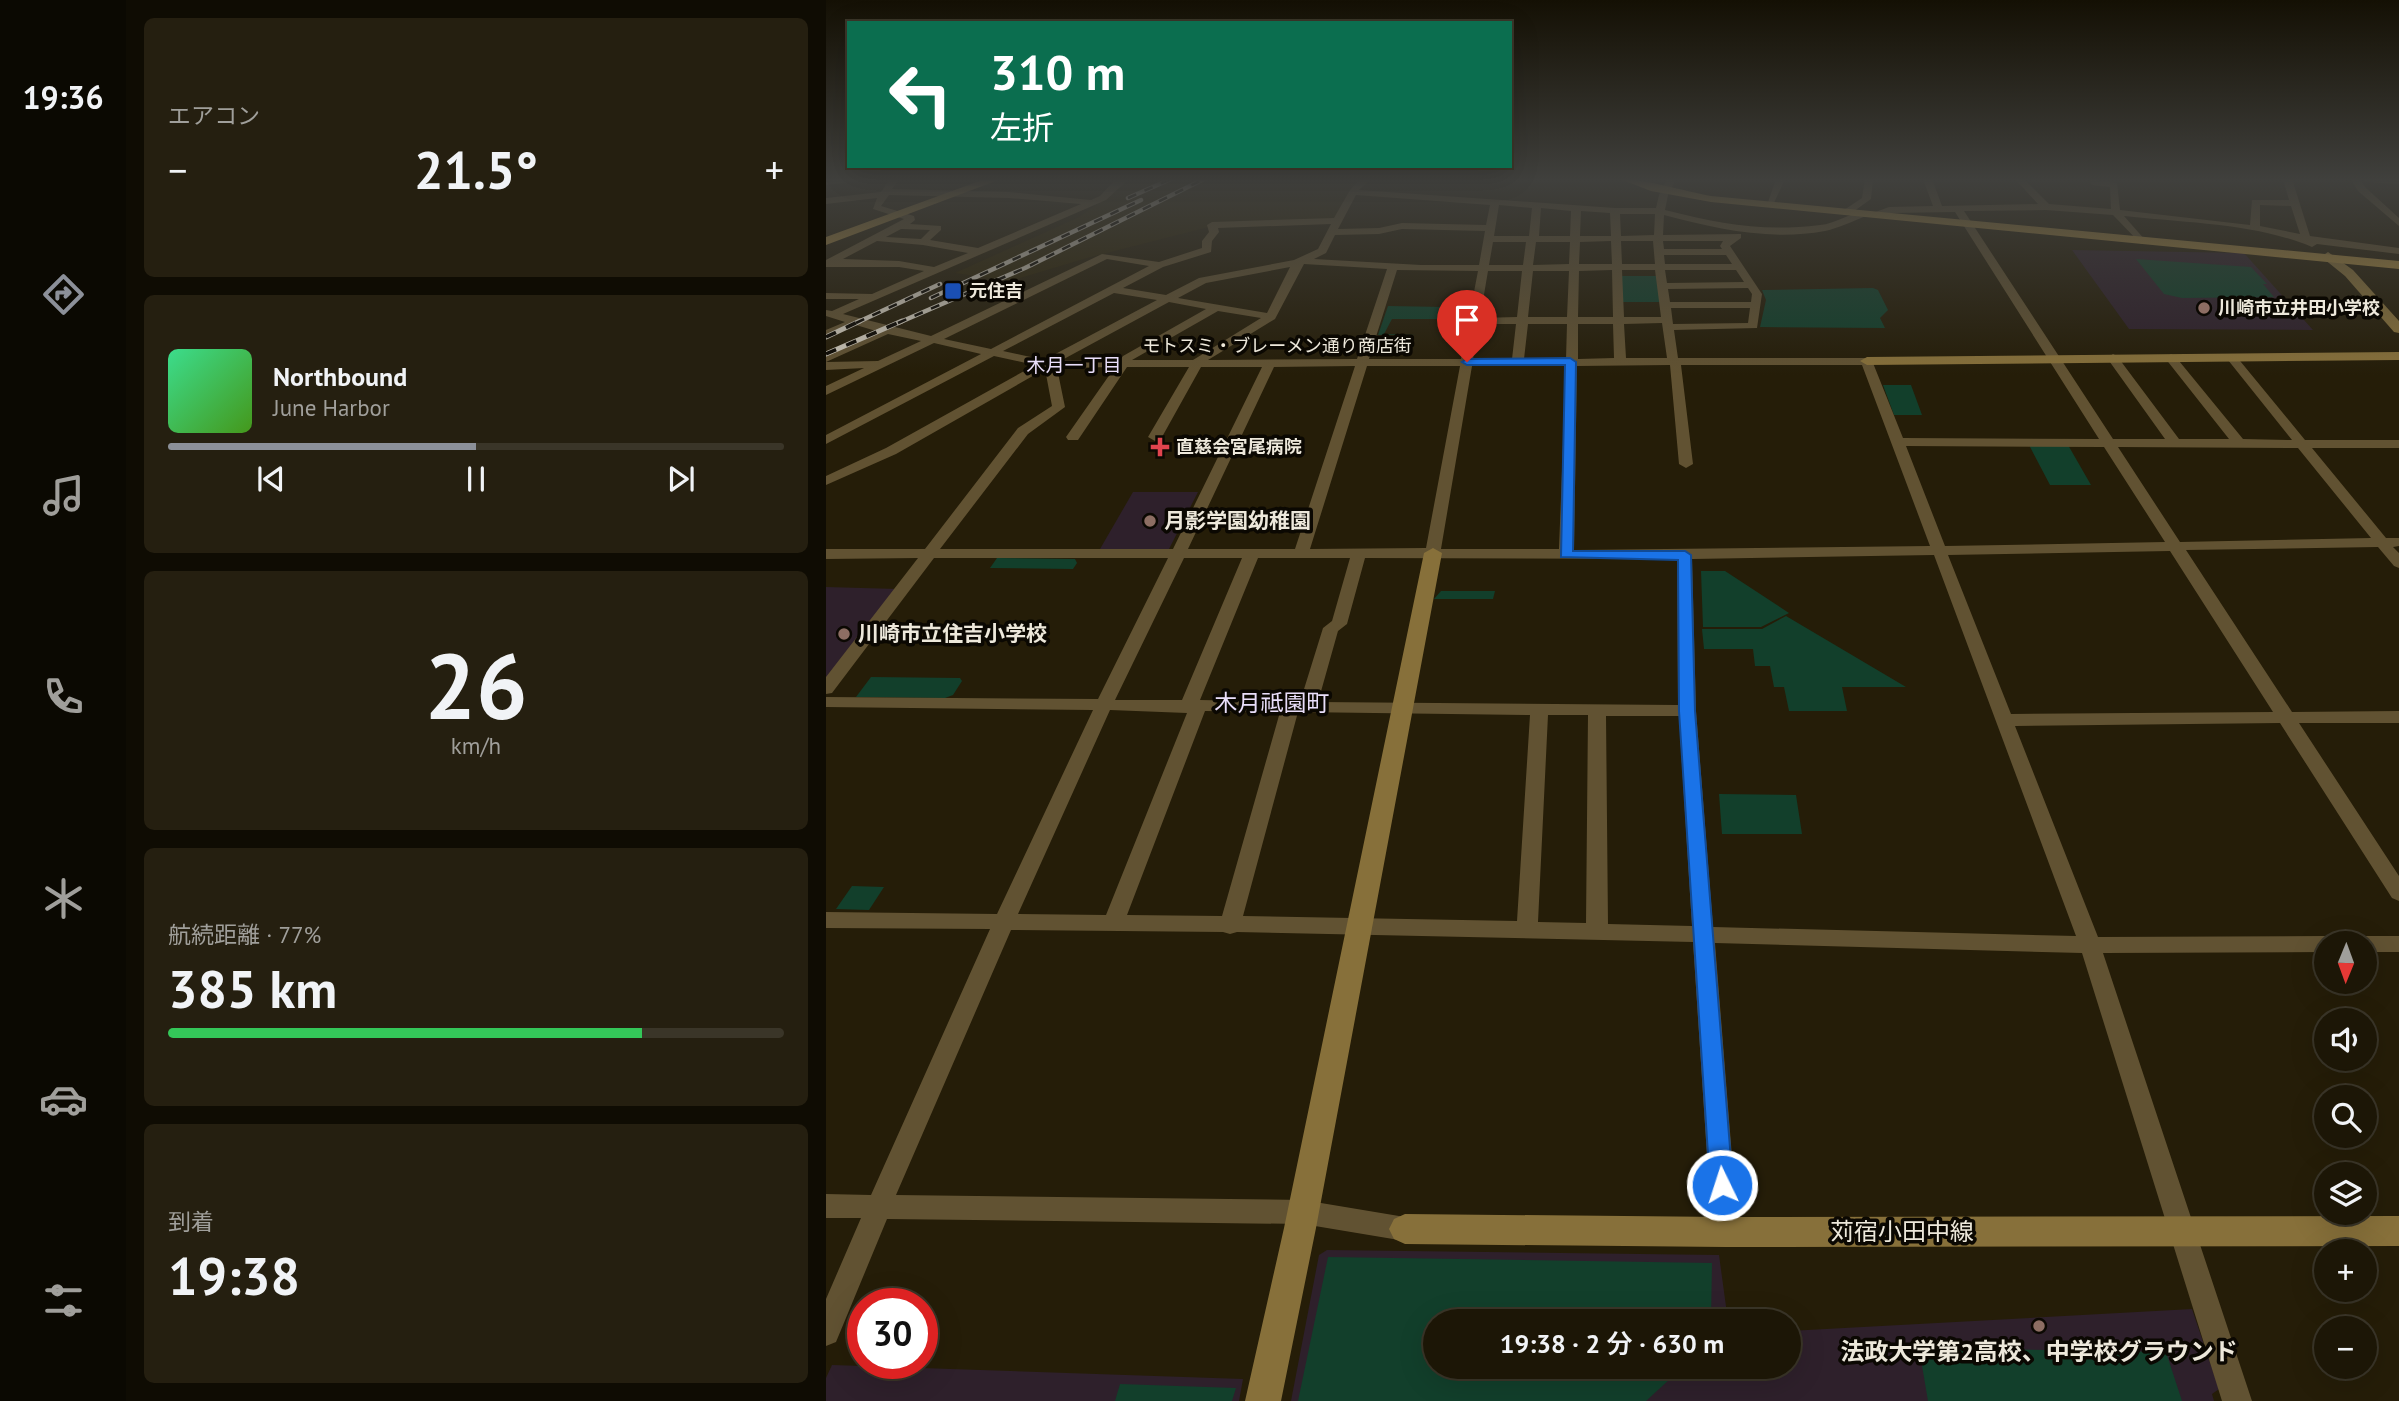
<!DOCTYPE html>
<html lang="ja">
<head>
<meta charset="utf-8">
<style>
  :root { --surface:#1c1606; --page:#251f10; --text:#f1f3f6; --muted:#a09f9b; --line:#3a3528; --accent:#8c9099 }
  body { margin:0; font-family:"PT Sans","Noto Sans JP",sans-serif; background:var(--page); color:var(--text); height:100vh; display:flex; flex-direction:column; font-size:26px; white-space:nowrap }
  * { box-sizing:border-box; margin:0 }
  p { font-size:23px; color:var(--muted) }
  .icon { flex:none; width:38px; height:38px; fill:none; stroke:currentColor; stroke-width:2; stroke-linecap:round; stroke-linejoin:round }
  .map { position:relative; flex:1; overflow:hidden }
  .drawer { display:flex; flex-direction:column; gap:18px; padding:18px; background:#0f0c03; width:700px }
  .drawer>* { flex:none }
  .guide { position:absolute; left:21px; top:21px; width:665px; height:147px; border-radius:0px; box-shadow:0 7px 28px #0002,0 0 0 2px var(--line); background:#0b6e4f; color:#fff; overflow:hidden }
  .needle { width:46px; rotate:181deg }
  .controls { position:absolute; left:1488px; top:931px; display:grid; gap:14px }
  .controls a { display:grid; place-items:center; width:63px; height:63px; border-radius:50%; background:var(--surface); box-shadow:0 7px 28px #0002,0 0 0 2px var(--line); font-size:35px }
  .speed { position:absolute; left:21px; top:1288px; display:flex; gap:14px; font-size:35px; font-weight:700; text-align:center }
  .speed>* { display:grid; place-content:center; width:91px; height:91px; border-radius:50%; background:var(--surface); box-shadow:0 7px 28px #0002,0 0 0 2px var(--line); line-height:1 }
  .speed .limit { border:10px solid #d22; background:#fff; color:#111 }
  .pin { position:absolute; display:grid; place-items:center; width:60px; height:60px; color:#fff; margin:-72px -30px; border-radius:50% 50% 50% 0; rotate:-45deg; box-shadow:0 0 7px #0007 }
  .pin .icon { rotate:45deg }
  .me { position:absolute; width:77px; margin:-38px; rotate:356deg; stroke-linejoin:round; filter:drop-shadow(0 0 5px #0008) }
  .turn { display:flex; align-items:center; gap:24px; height:147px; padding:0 28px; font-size:32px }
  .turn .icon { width:91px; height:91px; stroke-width:2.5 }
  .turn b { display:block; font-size:49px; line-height:60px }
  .big { font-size:52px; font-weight:600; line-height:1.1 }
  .drawer .widget { flex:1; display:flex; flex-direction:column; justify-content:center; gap:10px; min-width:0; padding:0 24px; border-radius:10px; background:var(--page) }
  .drawer .dial { align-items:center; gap:0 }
  .dial b { font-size:91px; line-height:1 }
  .song { display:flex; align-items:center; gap:21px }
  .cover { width:84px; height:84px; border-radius:10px; background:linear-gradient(135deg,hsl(150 70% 55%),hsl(100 70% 35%)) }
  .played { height:7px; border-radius:4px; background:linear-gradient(90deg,var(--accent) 50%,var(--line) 50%) }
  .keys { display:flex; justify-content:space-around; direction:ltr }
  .heat { display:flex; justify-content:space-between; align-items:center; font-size:38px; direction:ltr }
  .charge { height:10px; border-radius:5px; background:linear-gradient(90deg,#34c759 77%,var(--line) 0) }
  .trip { position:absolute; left:597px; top:1309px; width:378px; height:70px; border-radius:35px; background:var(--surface); box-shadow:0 7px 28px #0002,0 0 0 2px var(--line); font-weight:600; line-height:70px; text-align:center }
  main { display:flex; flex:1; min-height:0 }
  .menu { display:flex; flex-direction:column; width:126px; justify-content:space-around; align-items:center; background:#0b0902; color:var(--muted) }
  .menu .icon { width:49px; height:49px }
  .menu .selected { color:var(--accent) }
  .menu b { font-size:32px; color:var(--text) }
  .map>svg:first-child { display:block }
  .built { fill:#2c2306 }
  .education { fill:#2e202b }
  .green { fill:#123f2b }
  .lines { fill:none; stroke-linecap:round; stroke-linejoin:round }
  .street { fill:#615232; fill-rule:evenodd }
  .secondary { fill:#87703a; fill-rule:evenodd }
  .primary { fill:#a5863f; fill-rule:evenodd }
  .rail-far1-casing { stroke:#cdc7b9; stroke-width:4.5 }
  .rail-casing { stroke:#cdc7b9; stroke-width:5 }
  .rail-far1 { stroke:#0b0802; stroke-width:2.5; stroke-dasharray:9; stroke-linecap:butt }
  .rail { stroke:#0b0802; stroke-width:3.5; stroke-dasharray:11; stroke-linecap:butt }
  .route { fill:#1a73e8; stroke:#114b97; stroke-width:2 }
  .transit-dot { fill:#1a4fb4; stroke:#0b0802; stroke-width:2.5 }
  .education-dot { fill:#8d6e63; stroke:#0b0802; stroke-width:2.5 }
  .health-dot { fill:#e0444e; stroke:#0b0802; stroke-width:2.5 }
  .labels { text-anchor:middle; stroke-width:7; stroke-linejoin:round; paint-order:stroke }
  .far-poi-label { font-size:18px; font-weight:bold; fill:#ede8db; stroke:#0b0802; text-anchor:start }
  .far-street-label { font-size:18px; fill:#ede8db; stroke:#0b0802 }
  .far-neighbourhood-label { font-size:19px; fill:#e9defa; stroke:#0b0802 }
  .poi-label { font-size:21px; font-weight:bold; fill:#ede8db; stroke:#0b0802; text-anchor:start }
  .neighbourhood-label { font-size:23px; fill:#e9defa; stroke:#0b0802 }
  .near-street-label { font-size:24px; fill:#ede8db; stroke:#0b0802 }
  .near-poi-label { font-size:24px; font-weight:bold; fill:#ede8db; stroke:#0b0802 }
</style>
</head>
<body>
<main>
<nav class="menu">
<b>19:36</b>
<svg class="icon selected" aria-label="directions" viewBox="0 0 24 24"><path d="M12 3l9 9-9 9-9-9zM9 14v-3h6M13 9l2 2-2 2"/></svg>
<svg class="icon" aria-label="music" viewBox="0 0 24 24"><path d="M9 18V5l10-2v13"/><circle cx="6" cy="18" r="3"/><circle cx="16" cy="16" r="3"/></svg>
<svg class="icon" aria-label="phone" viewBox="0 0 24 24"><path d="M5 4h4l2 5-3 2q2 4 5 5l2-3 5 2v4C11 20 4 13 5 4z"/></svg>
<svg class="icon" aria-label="climate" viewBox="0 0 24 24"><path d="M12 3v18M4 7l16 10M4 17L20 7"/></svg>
<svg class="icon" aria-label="car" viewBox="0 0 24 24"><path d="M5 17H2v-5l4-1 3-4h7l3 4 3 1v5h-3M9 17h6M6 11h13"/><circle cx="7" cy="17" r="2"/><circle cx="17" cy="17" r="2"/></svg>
<svg class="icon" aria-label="filters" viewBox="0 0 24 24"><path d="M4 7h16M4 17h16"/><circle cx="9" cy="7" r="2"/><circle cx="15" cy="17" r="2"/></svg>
</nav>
<section class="drawer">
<div class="widget"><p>エアコン</p>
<div class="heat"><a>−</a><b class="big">21.5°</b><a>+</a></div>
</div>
<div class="widget">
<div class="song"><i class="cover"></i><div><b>Northbound</b><p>June Harbor</p></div></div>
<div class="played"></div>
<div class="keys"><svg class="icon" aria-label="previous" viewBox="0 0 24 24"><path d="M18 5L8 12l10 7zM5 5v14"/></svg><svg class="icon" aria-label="pause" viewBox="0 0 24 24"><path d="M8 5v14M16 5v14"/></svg><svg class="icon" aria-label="next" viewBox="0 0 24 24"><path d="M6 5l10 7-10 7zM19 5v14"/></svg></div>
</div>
<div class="widget dial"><b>26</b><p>km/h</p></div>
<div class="widget"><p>航続距離 · 77%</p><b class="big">385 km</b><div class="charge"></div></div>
<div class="widget"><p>到着</p><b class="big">19:38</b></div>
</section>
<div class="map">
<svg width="1573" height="1401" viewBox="0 0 1573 1401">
  <rect width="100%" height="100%" fill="#251d08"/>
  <path class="built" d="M 307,179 L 532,179 L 510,219 L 387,226 L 261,258 L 184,281 L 129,273 L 253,217 Z"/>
  <path class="education" d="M 1246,250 L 1418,253 L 1487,330 L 1303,329 Z
    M 307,492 L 372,492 L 343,549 L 274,549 Z
    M 0,587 L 72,589 L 0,679 Z
    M 501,1250 L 893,1255 L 902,1321 L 609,1321 L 609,1367 L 962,1367 L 963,1331 L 1366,1309 L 1393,1389 L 1386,1394 L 1388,1401 L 465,1401 L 493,1255 Z
    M 6,1365 L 417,1379 L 413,1401 L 0,1401 L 0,1378 Z"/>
  <path class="green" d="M 1310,259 L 1425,267 L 1441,284 L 1437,284 L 1448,297 L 1356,298 L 1338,294 Z
    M 795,276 L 832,276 L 835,302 L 796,302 Z
    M 1047,288 L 1052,290 L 1062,310 L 1054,318 L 1059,328 L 934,327 L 940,300 L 936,290 Z
    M 562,306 L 620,307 L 618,316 L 629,319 L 566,319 L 558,334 L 591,335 L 552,335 Z
    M 1057,385 L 1085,385 L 1096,415 L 1068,415 Z
    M 1203,445 L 1242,445 L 1265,485 L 1224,485 Z
    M 171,558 L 249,559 L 251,563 L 247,569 L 164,568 Z
    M 875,571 L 899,571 L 963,613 L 935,627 L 877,627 Z
    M 615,591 L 669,591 L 667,599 L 608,599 Z
    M 960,616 L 1080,687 L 1016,687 L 1021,711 L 963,711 L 958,687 L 948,687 L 944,666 L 929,666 L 927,649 L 878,649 L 876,629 L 936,629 Z
    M 45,677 L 134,678 L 136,681 L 127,695 L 119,698 L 30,697 Z
    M 893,794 L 970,795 L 976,834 L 896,834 Z
    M 26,886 L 58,887 L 43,910 L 10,909 Z
    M 502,1257 L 886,1263 L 885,1321 L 609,1321 L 609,1367 L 857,1367 L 820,1401 L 472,1401 Z
    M 1093,1348 L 1340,1352 L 1356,1401 L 1102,1401 Z
    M 294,1384 L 410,1388 L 406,1401 L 289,1401 Z"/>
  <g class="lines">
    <path class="street" d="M 0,179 L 48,179 L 0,185 Z
      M 64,179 L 73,179 L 66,189 L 183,192 L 265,200 L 274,196 L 288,181 L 303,179 L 280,200 L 17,314 L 105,336 L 276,254 L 333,262 L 376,248 L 376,241 L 383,232 L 381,225 L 386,222 L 508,218 L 524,190 L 534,179 L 544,179 L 533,190 L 789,208 L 830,208 L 833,195 L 841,179 L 850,179 L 842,195 L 839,210 C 896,224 935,232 994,225 C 1010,224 1025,211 1040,212 L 1040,216 C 1027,221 1013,228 999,231 C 944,241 891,229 838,215 L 837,235 L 915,234 L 915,238 L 904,246 L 936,294 L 931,328 L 848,330 L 852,358 L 1045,358 L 1077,438 L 1273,439 L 1129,212 L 1063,213 L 1052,216 L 1047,213 L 1063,207 L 1107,206 L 1097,179 L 1106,179 L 1116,206 L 1212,204 L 1189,179 L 1198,179 L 1223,204 L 1285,209 L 1284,187 L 1266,185 L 1262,179 L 1291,183 L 1294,210 L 1424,225 L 1426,200 L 1463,200 L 1457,179 L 1466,179 L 1484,236 L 1573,248 L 1573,254 L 1491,244 L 1486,247 C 1429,223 1360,223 1298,216 L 1320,241 L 1315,244 L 1287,215 L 1220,210 L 1138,211 L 1287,439 L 1339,439 L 1281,358 L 1287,354 L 1291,356 L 1353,439 L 1403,439 L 1339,358 L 1345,354 L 1349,356 L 1417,439 L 1466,440 L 1402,360 L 1400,358 L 1406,354 L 1410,356 L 1479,440 L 1573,440 L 1573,448 L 1486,448 L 1560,538 L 1573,538 L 1573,546 L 1567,547 L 1573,553 L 1573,568 L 1568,566 L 1552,547 L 1360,550 L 1466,712 L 1573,711 L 1573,723 L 1473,723 L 1573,876 L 1573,901 L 1566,898 L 1454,723 L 1189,726 L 1272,937 L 1500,936 L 1508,938 L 1510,943 L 1500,943 L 1500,952 L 1277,953 L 1426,1401 L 1396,1401 L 1256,953 L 889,943 L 912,1232 L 908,1241 L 899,1244 L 890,1241 L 886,1232 L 867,942 L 411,932 L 404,934 L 397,932 L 185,930 L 70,1195 L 477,1200 L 579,1217 L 588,1220 L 592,1229 L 588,1238 L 579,1241 L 477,1224 L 61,1219 L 10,1342 L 0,1346 L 0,1299 L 35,1218 L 0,1218 L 0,1194 L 45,1195 L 164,929 L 0,928 L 0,912 L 171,914 L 267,710 L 0,707 L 0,697 L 272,699 L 342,558 L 108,558 L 6,693 L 0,694 L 0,677 L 92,558 L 0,559 L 0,549 L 99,549 L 192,428 L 226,406 L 219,369 L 70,454 L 0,485 L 0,476 L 60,448 L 209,365 L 168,356 L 0,444 L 0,435 L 155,354 L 108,343 L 0,395 L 0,386 L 38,368 L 0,370 L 0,362 L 52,361 L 95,341 L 62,334 L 0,362 L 0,354 L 50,331 L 30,325 L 0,337 L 0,330 L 19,322 L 0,316 L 0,310 L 6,311 L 33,299 L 0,299 L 0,293 L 46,294 L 98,271 L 73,267 L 0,267 L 0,260 L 78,219 L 47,209 L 51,198 L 0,204 L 0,198 L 55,192 ZM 63,195 L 183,198 L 255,204 L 152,248 L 104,240 L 115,230 L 115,226 L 84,224 L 89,220 L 88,216 L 55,206 ZM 530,195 L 664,205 L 660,225 L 576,223 L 553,228 L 512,229 ZM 673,205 L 706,208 L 703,236 L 668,236 ZM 1434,205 L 1465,206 L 1474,234 L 1434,226 ZM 715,208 L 745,211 L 744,236 L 713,236 ZM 755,211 L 784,213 L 785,236 L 754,236 ZM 794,214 L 829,214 L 828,235 L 795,236 ZM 505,224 L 492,249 L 468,260 L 373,278 L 340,295 L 297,288 L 337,267 L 385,252 L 386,241 L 393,232 L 392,228 ZM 75,229 L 76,229 L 104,230 L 95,239 L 60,237 ZM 576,229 L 659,231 L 653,265 L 595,265 L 488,259 L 500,253 L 509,235 L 553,234 ZM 51,241 L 97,245 L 142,253 L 108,267 L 73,261 L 17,259 ZM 785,241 L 786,264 L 753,264 L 754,242 ZM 795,241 L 827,241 L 829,264 L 796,264 ZM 837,241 L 897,241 L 894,246 L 896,249 L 838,249 ZM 667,242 L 700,242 L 697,265 L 663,265 ZM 710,242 L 744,242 L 743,264 L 707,265 ZM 838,255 L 900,255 L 906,264 L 839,264 ZM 281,259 L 323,266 L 165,349 L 118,339 ZM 478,264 L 561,269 L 531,359 L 382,360 L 449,319 ZM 464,267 L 441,313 L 352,298 L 380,283 ZM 571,270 L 652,271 L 635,359 L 543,359 ZM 786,270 L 787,317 L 752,317 L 753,271 ZM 796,270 L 829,270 L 835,317 L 798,317 ZM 839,270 L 910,270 L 918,282 L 841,283 ZM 662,271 L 696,271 L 691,317 L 654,318 ZM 707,271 L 743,271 L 741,317 L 702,317 ZM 922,288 L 926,294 L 925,302 L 844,302 L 842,289 ZM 288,293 L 331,300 L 218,360 L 177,351 ZM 343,302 L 380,309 L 297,356 L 294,360 L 236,360 ZM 845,308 L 924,308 L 922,323 L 847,324 ZM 392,311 L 435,318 L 367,360 L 306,360 ZM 836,323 L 841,358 L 800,358 L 798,324 ZM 653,324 L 690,324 L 686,359 L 647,359 ZM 702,324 L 741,324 L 740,359 L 698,359 ZM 752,324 L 787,324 L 788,358 L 752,359 ZM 844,365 L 853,464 L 860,468 L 867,464 L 855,365 L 1036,365 L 1104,546 L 748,550 L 751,366 ZM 529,366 L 469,549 L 362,549 L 448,367 ZM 541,366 L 634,366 L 600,548 L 484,549 ZM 646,366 L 740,366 L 733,549 L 615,549 ZM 289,367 L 240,437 L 242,440 L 252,440 L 301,367 L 363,367 L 322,437 L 329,441 L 336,437 L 375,367 L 436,367 L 347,549 L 114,549 L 202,434 L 239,407 L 231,368 ZM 1080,446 L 1278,447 L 1339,542 L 1119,546 ZM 1292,447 L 1472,448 L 1545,538 L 1354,542 ZM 1344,551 L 1447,712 L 1185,714 L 1122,555 ZM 1108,555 L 1250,936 L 887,927 L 870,711 L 866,559 ZM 358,558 L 416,558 L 356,700 L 289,700 ZM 432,558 L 524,558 L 506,621 L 497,628 L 474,702 L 374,700 ZM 539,558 L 851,559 L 852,705 L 492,702 L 512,631 L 521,624 ZM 284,710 L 361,713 L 280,915 L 192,914 ZM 379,711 L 454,712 L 396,916 L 301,915 ZM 472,712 L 704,715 L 691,921 L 417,916 ZM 722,715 L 762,715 L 760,923 L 712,922 ZM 780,716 L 853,716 L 866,926 L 782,924 Z
      M 950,179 L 959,179 L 947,205 L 941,205 Z
      M 1039,179 L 1047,179 L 1045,199 L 1024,214 L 1018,214 L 1018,210 L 1036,198 Z
      M 1525,179 L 1534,179 L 1539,187 L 1573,218 L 1573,226 L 1532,191 Z
      M 1536,179 L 1573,179 L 1573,184 L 1540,182 Z
      M 1538,936 L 1573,936 L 1573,952 L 1538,952 L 1538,943 L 1528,943 L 1530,938 Z"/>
    <path class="secondary" d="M 1502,252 L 1527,270 L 1573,321 L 1573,333 L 1568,332 L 1519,276 L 1498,259 L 1496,256 Z
      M 1573,352 L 1573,360 L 1041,365 L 1034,361 L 1041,357 Z
      M 607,548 L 616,553 L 490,1228 L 455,1401 L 419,1401 L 458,1228 L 598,553 Z
      M 579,1214 L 899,1217 L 1573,1216 L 1573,1246 L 899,1247 L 579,1244 L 568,1239 L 563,1229 L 568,1219 Z"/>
    <path class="primary" d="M 159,179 L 175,179 L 0,245 L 0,237 Z
      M 794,179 C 820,179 857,191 885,196 L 1573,261 L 1573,269 L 885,202 L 825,191 Z"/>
    <g class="rail-far1-casing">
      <path id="rail-far1" d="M 302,198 L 345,179
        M 105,298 L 315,200
        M 30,323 L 114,284
        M 72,323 L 199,268 L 378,179"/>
    </g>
    <g class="rail-casing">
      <path id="rail" d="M 0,337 L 34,321
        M 0,354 L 76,321"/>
    </g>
    <use href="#rail-far1" class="rail-far1"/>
    <use href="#rail" class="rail"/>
  </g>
  <linearGradient id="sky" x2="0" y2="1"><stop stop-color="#141004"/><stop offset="0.48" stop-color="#40403d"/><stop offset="1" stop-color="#40403d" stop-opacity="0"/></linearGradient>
  <rect width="1573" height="375" fill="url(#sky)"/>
  <path class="route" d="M 744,358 L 750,362 L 747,551 L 859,551 L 865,555 L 869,711 L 907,1185 L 904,1192 L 896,1195 L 887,1192 L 884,1185 L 853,711 L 852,560 L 735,557 L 739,365 L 641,365 L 636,362 L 641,359 Z"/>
  <rect class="transit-dot" x="118" y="282" width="18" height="18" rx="3.5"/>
  <g class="education-dot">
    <circle cx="1378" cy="308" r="7"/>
    <circle cx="324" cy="521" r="7"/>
    <circle cx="18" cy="634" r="7"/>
    <circle cx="1213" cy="1326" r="7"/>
  </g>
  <path class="health-dot" d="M330.5 436.5h7v7h7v7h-7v7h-7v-7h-7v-7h7z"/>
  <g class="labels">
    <g class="far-poi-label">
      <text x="143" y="297">元住吉</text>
      <text x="1392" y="314">川崎市立井田小学校</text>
      <text x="350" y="453">直慈会宮尾病院</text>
    </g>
    <g class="far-street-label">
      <text x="451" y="352">モトスミ・ブレーメン通り商店街</text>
    </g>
    <g class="far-neighbourhood-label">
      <text x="248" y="372">木月一丁目</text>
    </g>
    <g class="poi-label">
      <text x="338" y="528">月影学園幼稚園</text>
      <text x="32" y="641">川崎市立住吉小学校</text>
    </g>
    <g class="neighbourhood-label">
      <text x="446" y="711">木月祗園町</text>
    </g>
    <g class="near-street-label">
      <text x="1076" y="1240">苅宿小田中線</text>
    </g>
    <g class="near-poi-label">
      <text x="1213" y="1360">法政大学第2高校、中学校グラウンド</text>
    </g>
  </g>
</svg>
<div class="controls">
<a><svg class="needle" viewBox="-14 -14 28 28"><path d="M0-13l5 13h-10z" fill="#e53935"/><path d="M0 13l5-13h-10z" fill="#a09f9b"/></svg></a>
<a><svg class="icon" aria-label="sound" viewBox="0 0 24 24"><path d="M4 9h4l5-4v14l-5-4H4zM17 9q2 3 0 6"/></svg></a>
<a><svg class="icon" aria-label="search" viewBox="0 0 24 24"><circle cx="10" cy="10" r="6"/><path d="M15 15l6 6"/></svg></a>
<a><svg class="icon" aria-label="layers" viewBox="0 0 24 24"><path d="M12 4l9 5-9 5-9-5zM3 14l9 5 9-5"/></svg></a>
<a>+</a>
<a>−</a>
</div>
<div class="speed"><div class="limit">30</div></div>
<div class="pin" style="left:641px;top:362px;background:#d93025"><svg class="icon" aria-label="arrive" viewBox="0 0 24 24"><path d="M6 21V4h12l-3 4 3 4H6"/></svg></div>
<svg class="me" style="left:896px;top:1185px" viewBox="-20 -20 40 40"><circle r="17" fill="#1a73e8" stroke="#fff" stroke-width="3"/><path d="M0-11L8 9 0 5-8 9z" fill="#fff"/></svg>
<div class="trip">19:38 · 2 分 · 630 m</div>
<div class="guide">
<div class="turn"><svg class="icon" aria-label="left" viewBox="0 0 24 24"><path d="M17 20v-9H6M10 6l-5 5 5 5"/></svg><div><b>310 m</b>左折</div></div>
</div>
</div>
</main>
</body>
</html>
